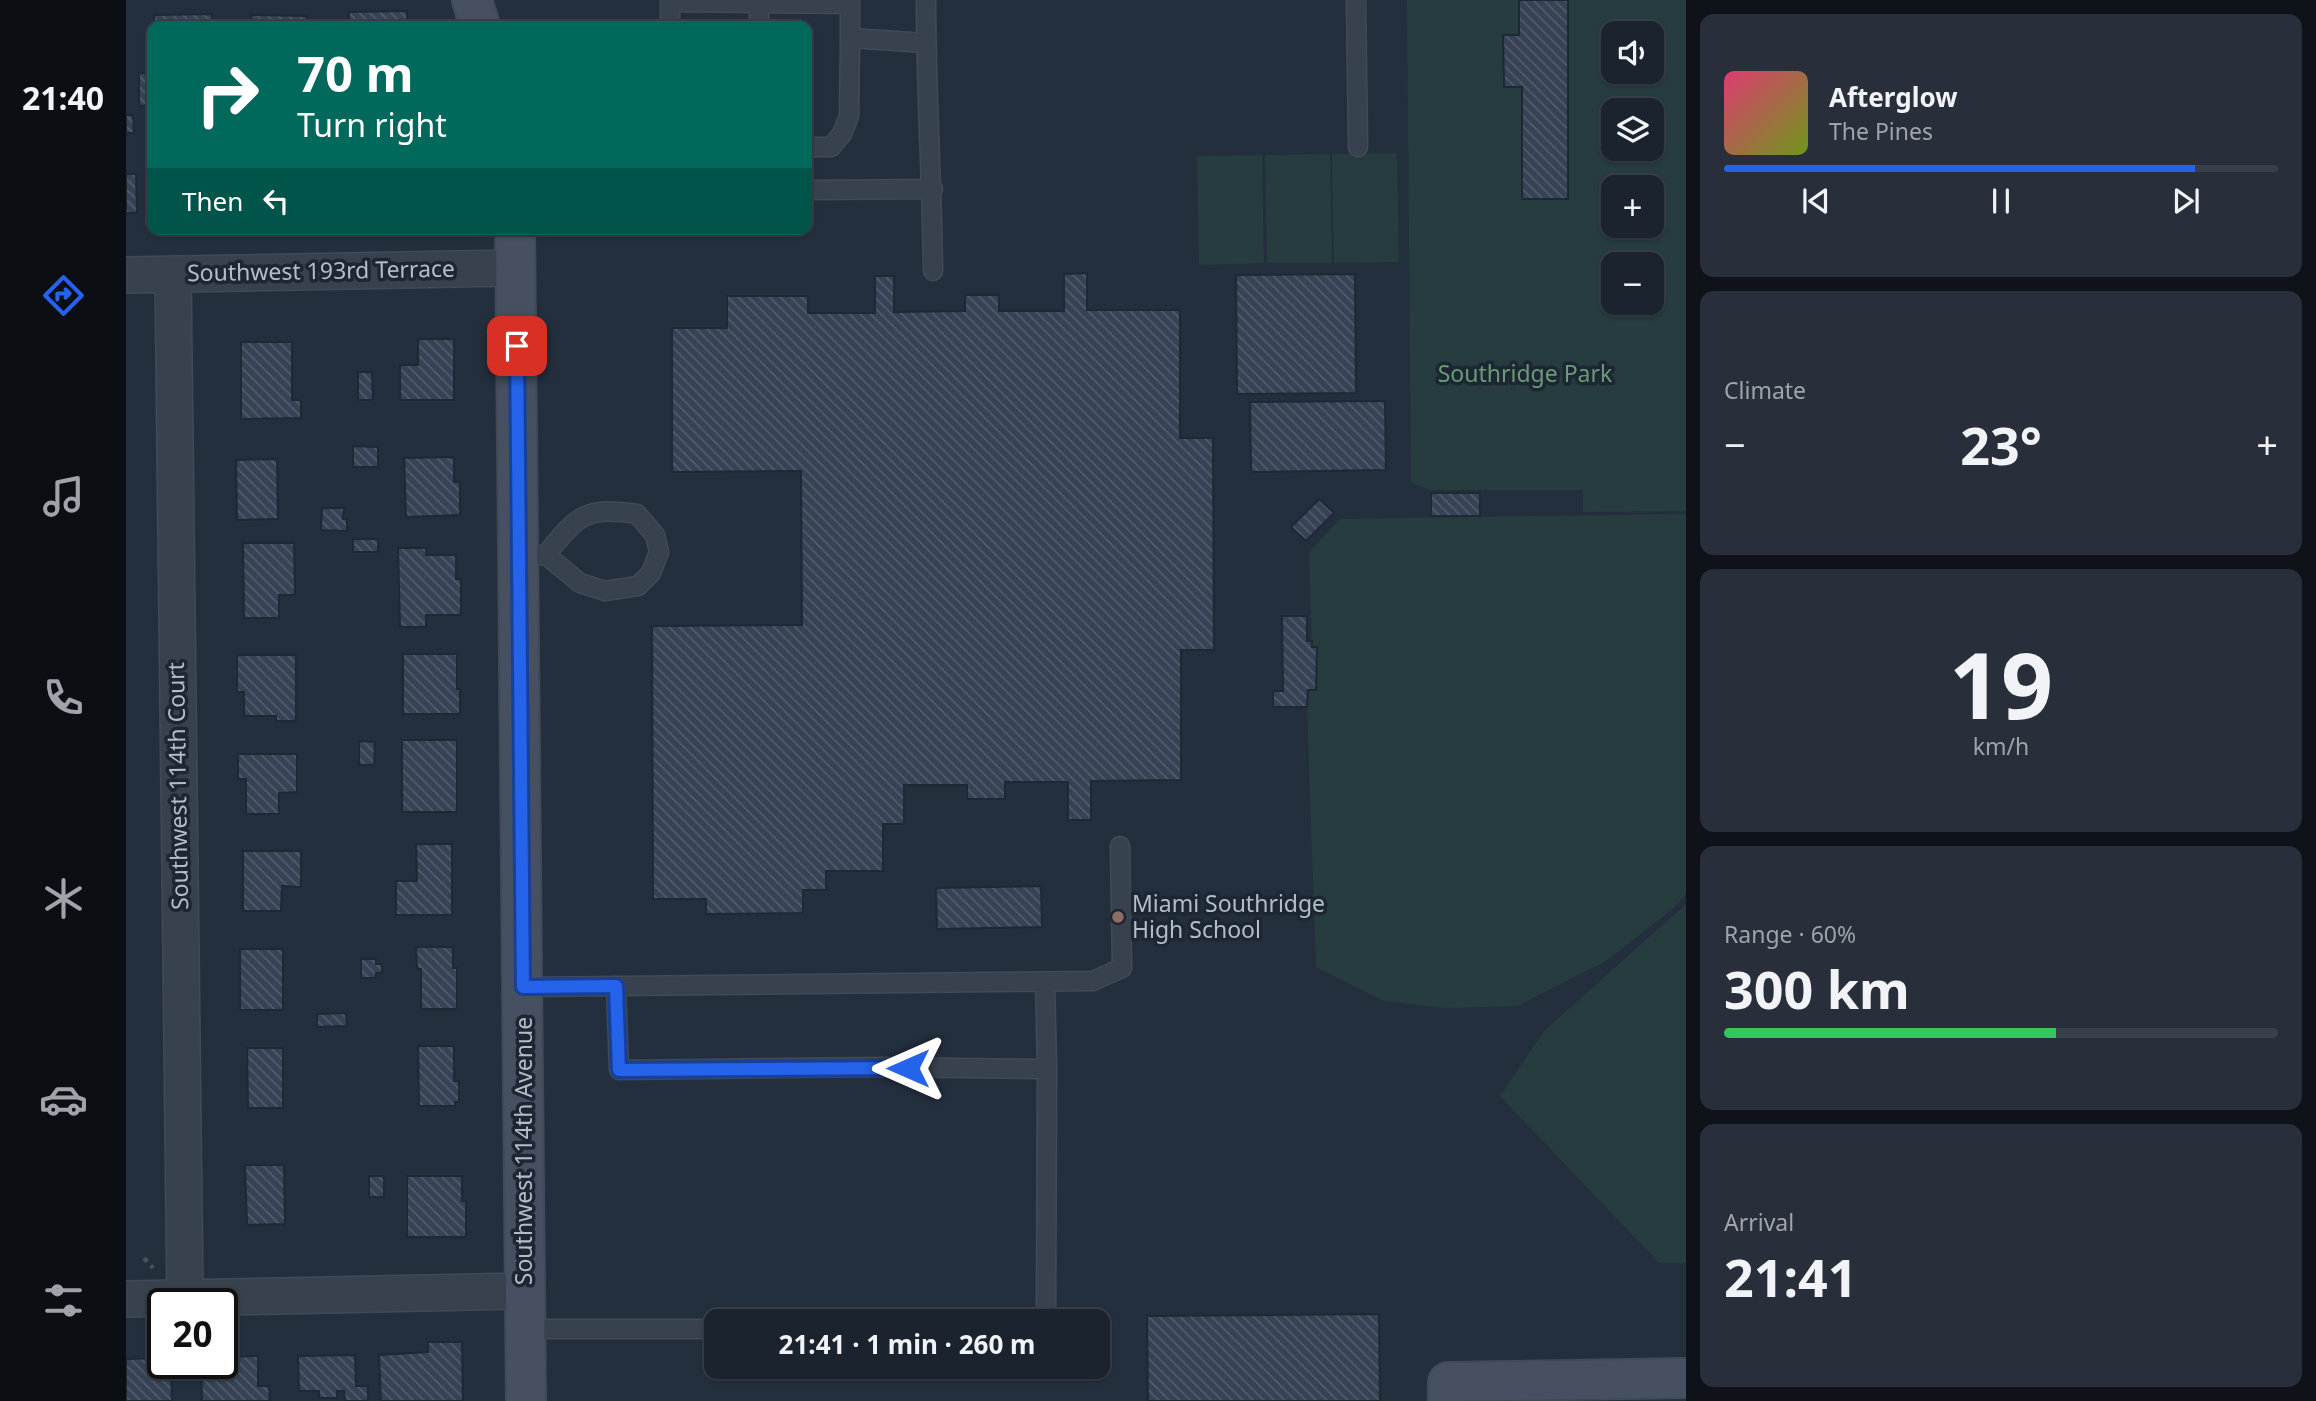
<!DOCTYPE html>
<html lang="en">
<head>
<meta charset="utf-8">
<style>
  :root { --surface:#1b232e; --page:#282f3a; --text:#f1f3f6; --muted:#a0a4aa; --line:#39404a; --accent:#2563eb }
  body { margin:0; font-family:"Noto Sans",sans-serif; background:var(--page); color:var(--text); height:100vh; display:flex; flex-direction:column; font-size:26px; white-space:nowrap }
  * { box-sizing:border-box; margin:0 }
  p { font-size:23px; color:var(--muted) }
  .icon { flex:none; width:38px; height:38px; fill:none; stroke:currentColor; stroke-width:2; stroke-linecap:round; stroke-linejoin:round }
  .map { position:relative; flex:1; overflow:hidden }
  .details { display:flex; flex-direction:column; gap:14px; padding:14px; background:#0f1319; width:630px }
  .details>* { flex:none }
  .guide { position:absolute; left:21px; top:21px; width:665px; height:214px; border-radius:14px; box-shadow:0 2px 5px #0004,0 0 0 2px var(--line); background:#00695c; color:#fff; overflow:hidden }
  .tools { position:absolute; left:1475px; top:21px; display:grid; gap:14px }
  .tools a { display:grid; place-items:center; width:63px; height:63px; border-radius:14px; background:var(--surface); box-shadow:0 2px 5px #0004,0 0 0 2px var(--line); font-size:35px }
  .speed { position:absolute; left:21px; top:1288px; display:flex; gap:14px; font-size:35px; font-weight:700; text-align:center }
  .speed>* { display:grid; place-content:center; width:91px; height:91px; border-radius:50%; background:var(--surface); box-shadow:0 2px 5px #0004,0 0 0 2px var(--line); line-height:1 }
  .speed .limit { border:4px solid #111; border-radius:10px; background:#fff; color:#111 }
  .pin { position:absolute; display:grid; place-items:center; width:60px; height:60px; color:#fff; margin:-30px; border-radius:14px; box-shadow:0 4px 10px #0006 }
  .me { position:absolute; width:77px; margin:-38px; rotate:270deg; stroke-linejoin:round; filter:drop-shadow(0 0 5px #0008) }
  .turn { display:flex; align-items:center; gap:24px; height:147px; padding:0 35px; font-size:32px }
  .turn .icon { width:91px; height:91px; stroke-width:2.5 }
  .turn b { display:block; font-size:49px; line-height:60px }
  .then { display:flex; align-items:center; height:66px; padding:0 35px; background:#0003; gap:14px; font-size:26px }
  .big { font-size:52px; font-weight:700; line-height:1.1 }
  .details .tile { flex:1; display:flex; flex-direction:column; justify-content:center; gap:10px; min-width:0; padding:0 24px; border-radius:14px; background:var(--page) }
  .details .dial { align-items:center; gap:0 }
  .dial b { font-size:91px; line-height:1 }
  .song { display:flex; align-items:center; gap:21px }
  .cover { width:84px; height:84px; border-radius:10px; background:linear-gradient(135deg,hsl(340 70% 55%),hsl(80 70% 35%)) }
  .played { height:7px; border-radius:4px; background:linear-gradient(90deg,var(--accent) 85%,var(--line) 85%) }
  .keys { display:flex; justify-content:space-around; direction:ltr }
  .heat { display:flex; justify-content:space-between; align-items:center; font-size:38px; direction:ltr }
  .charge { height:10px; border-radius:5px; background:linear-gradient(90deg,#34c759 60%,var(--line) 0) }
  .trip { position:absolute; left:578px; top:1309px; width:406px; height:70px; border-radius:14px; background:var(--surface); box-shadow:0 2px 5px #0004,0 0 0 2px var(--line); font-weight:700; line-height:70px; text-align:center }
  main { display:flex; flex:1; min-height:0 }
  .dock { display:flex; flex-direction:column; width:126px; justify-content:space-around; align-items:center; background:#0b0e12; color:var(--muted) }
  .dock .icon { width:49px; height:49px }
  .dock .on { color:var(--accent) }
  .dock b { font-size:32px; color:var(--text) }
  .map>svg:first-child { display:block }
  .park { fill:#263c3f; fill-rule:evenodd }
  .building { fill:url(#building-back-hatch); stroke:#1f2835; stroke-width:2 }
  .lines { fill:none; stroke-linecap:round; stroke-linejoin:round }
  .lane-casing { stroke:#414a57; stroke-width:21 }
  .street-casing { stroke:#414a57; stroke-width:38 }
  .secondary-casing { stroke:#414a57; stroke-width:42 }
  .path { stroke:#3f5557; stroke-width:4.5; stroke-dasharray:5 5; stroke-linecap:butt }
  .lane { stroke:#38414e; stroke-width:18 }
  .street { stroke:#38414e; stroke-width:35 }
  .secondary { stroke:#465061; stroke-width:38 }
  .route-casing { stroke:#184099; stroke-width:18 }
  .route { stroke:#2563eb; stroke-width:12 }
  .education-dot { fill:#8d6e63; stroke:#1d2633; stroke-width:2.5 }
  .labels { text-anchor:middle; stroke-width:7; stroke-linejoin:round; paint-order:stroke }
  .street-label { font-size:23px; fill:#b4bcc9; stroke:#1d2633 }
  .park-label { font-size:23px; fill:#6b9a76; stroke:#1d2633 }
  .poi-label { font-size:23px; fill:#b4bcc9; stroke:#1d2633; text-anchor:start }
</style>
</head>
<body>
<main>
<nav class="dock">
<b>21:40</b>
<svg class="icon on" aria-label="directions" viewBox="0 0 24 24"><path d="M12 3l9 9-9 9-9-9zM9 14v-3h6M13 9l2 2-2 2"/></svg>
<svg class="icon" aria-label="music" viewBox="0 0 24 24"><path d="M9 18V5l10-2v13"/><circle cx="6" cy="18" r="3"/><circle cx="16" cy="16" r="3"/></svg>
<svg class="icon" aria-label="phone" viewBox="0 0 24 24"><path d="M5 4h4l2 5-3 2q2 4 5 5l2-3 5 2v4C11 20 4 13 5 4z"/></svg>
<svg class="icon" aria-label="climate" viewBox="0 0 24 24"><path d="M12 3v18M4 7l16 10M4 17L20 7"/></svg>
<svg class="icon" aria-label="car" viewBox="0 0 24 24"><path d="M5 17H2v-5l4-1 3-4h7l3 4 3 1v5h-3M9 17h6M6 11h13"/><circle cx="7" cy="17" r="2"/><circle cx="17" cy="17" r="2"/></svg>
<svg class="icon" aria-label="filters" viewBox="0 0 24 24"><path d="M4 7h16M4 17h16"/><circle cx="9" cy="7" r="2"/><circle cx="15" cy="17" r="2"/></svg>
</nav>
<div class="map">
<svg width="1560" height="1401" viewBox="0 0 1560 1401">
  <defs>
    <pattern id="building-back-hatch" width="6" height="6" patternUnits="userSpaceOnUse" patternTransform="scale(1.75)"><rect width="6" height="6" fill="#364354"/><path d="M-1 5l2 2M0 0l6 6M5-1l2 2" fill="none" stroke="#515c6b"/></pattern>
  </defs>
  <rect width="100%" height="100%" fill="#242f3e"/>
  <path class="park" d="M 1281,0 L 1560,0 L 1560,511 L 1457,512 L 1457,490 L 1304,490 L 1285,483 ZM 1488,33 L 1526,33 L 1526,72 L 1488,72 ZM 1488,110 L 1526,110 L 1526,149 L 1488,149 ZM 1488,187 L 1526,187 L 1526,226 L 1488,226 ZM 1488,264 L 1526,264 L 1526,303 L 1488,303 Z
    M 1271,153 L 1273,262 L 1208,263 L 1206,154 Z
    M 1204,154 L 1206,263 L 1141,263 L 1139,155 Z
    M 1136,155 L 1138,263 L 1073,265 L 1071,156 Z
    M 1560,514 L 1560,894 L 1547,909 L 1480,961 L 1391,1006 L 1319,1008 L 1258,1001 L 1190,967 L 1181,707 L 1182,690 L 1190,690 L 1191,648 L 1186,647 L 1183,552 L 1214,519 Z
    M 1560,904 L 1560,1263 L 1533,1263 L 1374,1096 L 1418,1031 Z"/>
  <path class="building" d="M 1393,0 L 1442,0 L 1442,199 L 1396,199 L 1396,87 L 1378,87 L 1377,35 L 1393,35 Z
    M 281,11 L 281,26 L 223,26 L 223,12 Z
    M 86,14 L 86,26 L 28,26 L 28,15 Z
    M 125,15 L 181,16 L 181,26 L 125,26 Z
    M 13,73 L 26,73 L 26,105 L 13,106 Z
    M 0,115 L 7,115 L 8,133 L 2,133 L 0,135 Z
    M 0,174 L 10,174 L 11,213 L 0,213 Z
    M 961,273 L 961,310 L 1054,310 L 1054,438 L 1087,438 L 1088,650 L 1055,650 L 1055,780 L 965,781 L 965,820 L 942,820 L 942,782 L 879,782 L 879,799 L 841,799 L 841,785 L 778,785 L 778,824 L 757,824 L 757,871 L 700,871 L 700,890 L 677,890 L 677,913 L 580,914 L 580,899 L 527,899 L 526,626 L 676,625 L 675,471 L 546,472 L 546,328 L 601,328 L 601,296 L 682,296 L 682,313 L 749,313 L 749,276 L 768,276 L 768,312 L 839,311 L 839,295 L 873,295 L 873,311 L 938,311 L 938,274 Z
    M 1229,274 L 1230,393 L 1111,394 L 1110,275 Z
    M 292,339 L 328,339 L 328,400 L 274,400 L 274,365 L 292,365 Z
    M 115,342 L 166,342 L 166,400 L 175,400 L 175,418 L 115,419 Z
    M 232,372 L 246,372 L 247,400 L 232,400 Z
    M 1259,401 L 1260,470 L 1125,472 L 1124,402 Z
    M 227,446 L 252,447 L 252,467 L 227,467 Z
    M 328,457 L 328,482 L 334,482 L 334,515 L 280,517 L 278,458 Z
    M 151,459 L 152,519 L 111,520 L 110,460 Z
    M 1305,493 L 1354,493 L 1354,516 L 1305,516 Z
    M 1193,499 L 1208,513 L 1180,541 L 1165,527 Z
    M 196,508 L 218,508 L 217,519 L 221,519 L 221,531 L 195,530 Z
    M 227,539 L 252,539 L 252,552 L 227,552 Z
    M 117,543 L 168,543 L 169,595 L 153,595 L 153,618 L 118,618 Z
    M 272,548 L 300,548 L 300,555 L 330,555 L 330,579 L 335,579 L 335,615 L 300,615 L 300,627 L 274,627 Z
    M 1156,616 L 1181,616 L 1181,641 L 1186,641 L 1186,647 L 1191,647 L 1190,690 L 1182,690 L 1181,707 L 1147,707 L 1147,691 L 1157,691 Z
    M 277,654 L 331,654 L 331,689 L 334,689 L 334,714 L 277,714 Z
    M 111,655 L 170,655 L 170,721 L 150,721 L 150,716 L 118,716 L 118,692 L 111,692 Z
    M 276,740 L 331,740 L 331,812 L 276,812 Z
    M 233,741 L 249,742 L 248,765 L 233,765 Z
    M 112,754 L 171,754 L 171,792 L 153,793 L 153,814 L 120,814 L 120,779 L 112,779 Z
    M 290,844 L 326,844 L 326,915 L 270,915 L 270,881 L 291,881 Z
    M 117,851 L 175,851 L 175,887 L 156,886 L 155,911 L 117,911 Z
    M 915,886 L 916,927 L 811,929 L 810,888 Z
    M 290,947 L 327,947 L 327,968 L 331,968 L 331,1009 L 295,1009 L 295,969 L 291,969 Z
    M 114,949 L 157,949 L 157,1010 L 114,1010 Z
    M 235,959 L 250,959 L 250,964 L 256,964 L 256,973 L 250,973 L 250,978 L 235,978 Z
    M 220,1013 L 221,1026 L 191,1027 L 191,1014 Z
    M 292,1046 L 328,1046 L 328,1081 L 333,1081 L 333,1102 L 329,1102 L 329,1106 L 293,1106 Z
    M 121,1048 L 157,1048 L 157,1108 L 122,1108 Z
    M 119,1165 L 158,1165 L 159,1224 L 121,1225 Z
    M 243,1176 L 258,1176 L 258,1197 L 243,1197 Z
    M 281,1176 L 336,1176 L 336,1201 L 340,1201 L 340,1237 L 281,1237 Z
    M 1253,1314 L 1254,1401 L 1022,1401 L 1021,1316 Z
    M 302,1342 L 336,1342 L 337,1401 L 255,1401 L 253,1355 L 302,1352 Z
    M 229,1355 L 230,1386 L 242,1386 L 242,1401 L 219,1401 L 218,1391 L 211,1391 L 211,1398 L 193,1398 L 193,1391 L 173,1391 L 172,1356 Z
    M 132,1356 L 132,1386 L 143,1386 L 144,1401 L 76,1401 L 75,1363 L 96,1363 L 96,1357 Z
    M 37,1358 L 37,1363 L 45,1363 L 46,1401 L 0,1401 L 0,1359 Z"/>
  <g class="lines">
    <g class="lane-casing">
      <path id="lane" d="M 544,0 L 544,26
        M 633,0 L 633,26
        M 724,0 L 724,38
        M 800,0 C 800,91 806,181 807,271
        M 1230,0 L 1232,147
        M 544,2 L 724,4
        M 681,147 L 705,147 L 716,134 L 723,116 L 724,38 L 800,43
        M 681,190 L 807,189
        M 393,555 L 420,555 L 454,583 L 479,591 L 512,586 L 525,573 L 533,552 L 529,535 L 511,514 C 459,506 451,516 420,555
        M 919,982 L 921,1069 L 920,1321
        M 490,986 L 493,1070 L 755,1067 L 921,1069
        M 397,987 L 967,981 L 996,968 L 994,846
        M 398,1329 L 590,1329"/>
    </g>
    <g class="street-casing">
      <path id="street" d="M 47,274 L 59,1298
        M 0,275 L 390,268
        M 0,1299 L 398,1291"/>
    </g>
    <g class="secondary-casing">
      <path id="secondary" d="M 346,0 L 354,26
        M 389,229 L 400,1401
        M 1322,1401 L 1322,1382 L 1560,1378"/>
    </g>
    <path class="path" d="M 18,1258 L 27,1268"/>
    <use href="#lane" class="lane"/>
    <use href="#street" class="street"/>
    <use href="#secondary" class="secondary"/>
  </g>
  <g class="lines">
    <g class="route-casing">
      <path id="route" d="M 391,346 L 397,987 L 490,986 L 493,1070 L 782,1068"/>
    </g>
    <use href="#route" class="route"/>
  </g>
  <circle class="education-dot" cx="992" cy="917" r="7"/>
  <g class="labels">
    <g class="street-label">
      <text transform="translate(195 271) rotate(-1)" y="8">Southwest 193rd Terrace</text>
      <text transform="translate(52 786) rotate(-91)" y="8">Southwest 114th Court</text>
      <text transform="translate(398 1151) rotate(-90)" y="8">Southwest 114th Avenue</text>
    </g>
    <g class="park-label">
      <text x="1399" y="382">Southridge Park</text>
    </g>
    <g class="poi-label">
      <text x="1006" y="912">Miami Southridge<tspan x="1006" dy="26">High School</tspan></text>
    </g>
  </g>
</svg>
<div class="tools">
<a><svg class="icon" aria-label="sound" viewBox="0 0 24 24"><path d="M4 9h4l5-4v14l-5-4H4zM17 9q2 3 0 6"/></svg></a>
<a><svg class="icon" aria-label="layers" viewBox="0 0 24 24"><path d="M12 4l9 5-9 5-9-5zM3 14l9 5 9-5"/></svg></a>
<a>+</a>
<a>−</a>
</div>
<div class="speed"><div class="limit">20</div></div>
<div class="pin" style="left:391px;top:346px;background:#d93025"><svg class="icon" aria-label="arrive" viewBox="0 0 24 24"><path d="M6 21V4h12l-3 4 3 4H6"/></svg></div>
<svg class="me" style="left:782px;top:1068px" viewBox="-20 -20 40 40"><path d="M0-17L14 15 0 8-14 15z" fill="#2563eb" stroke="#fff" stroke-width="4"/></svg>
<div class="trip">21:41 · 1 min · 260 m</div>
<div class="guide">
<div class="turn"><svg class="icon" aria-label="right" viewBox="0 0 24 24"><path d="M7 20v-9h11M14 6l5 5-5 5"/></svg><div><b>70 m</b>Turn right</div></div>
<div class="then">Then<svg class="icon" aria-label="left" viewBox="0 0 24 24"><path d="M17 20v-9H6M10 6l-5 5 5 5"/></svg></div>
</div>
</div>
<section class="details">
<div class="tile">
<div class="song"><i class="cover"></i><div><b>Afterglow</b><p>The Pines</p></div></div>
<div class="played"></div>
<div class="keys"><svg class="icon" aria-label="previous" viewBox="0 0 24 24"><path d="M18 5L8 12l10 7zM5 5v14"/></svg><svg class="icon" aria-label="pause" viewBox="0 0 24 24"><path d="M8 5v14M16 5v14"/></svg><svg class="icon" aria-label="next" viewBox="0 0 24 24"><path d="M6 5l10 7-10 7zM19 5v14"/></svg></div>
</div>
<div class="tile"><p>Climate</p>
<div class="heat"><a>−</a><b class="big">23°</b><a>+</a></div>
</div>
<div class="tile dial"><b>19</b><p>km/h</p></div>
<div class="tile"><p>Range · 60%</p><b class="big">300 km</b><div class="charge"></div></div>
<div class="tile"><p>Arrival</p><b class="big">21:41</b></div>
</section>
</main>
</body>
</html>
